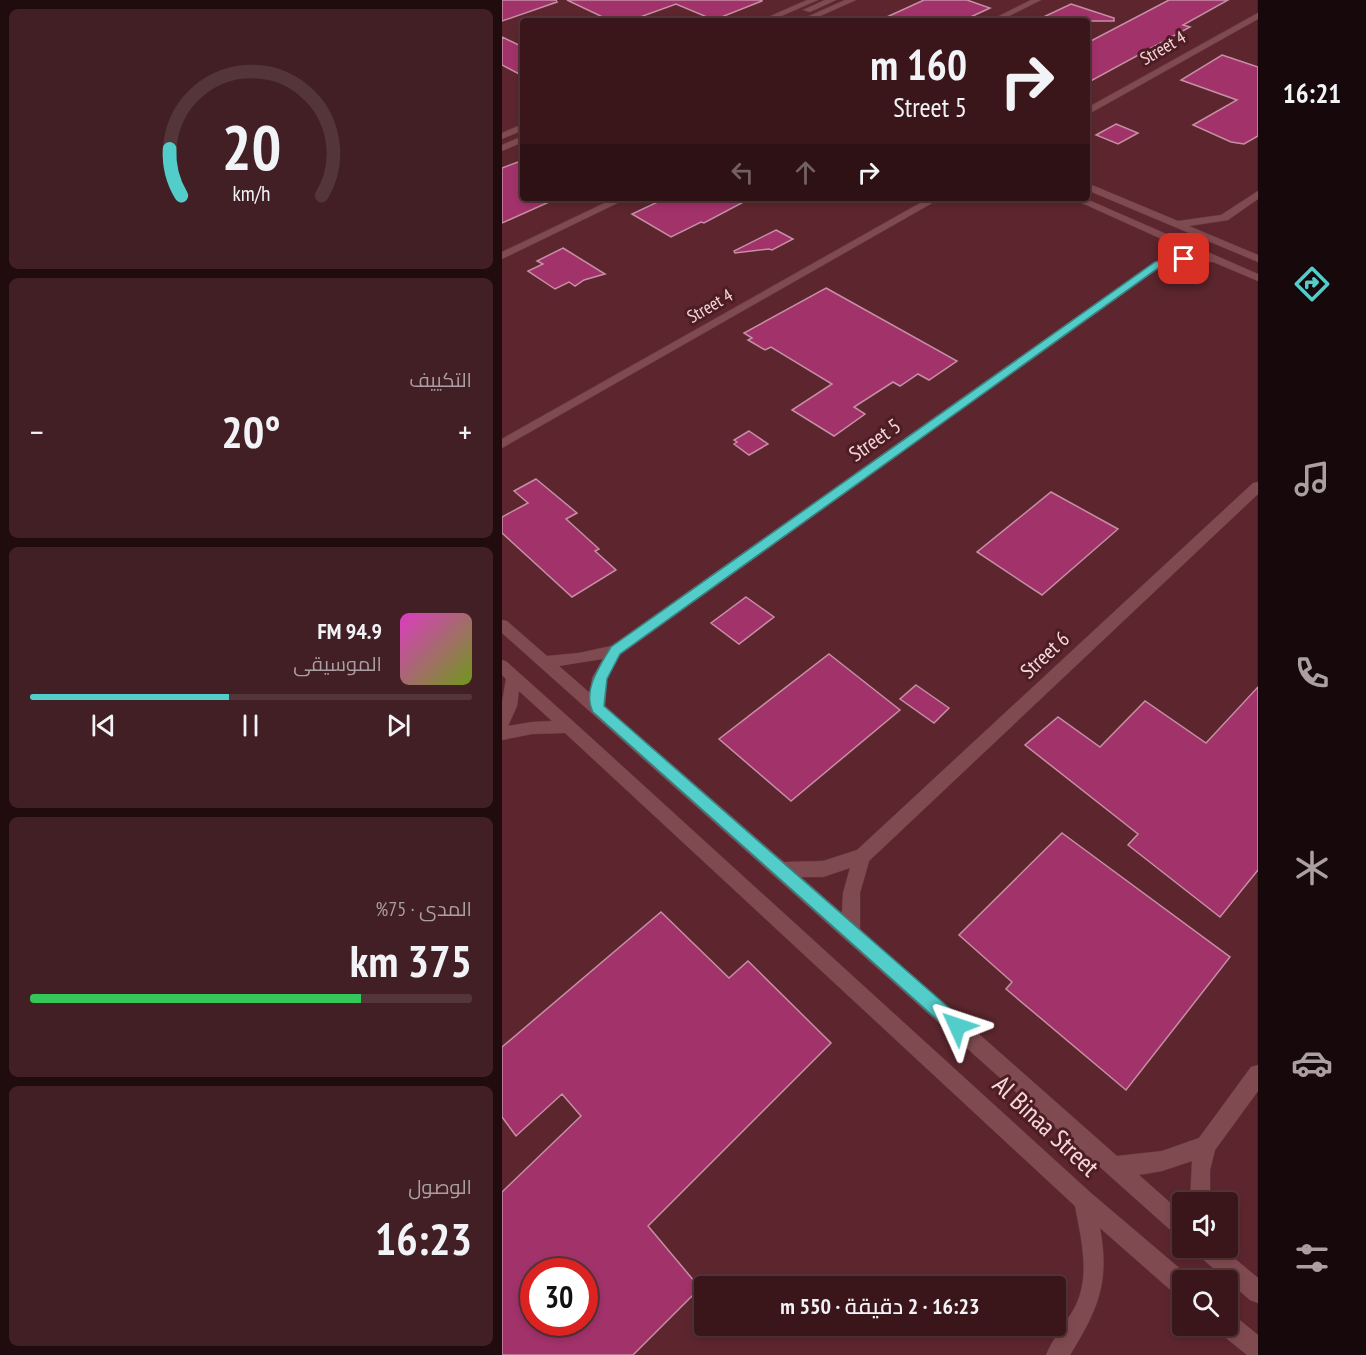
<!DOCTYPE html>
<html lang="ar">
<head>
<meta charset="utf-8">
<style>
  :root { --surface:#3a161b; --page:#411f24; --text:#f1f3f6; --muted:#ab9fa3; --line:#54353a; --accent:#53cdca }
  body { margin:0; font-family:"PT Sans Narrow",Cairo,sans-serif; background:var(--page); color:var(--text); direction:rtl; height:100vh; display:flex; flex-direction:column; font-size:22px; white-space:nowrap }
  * { box-sizing:border-box; margin:0 }
  p { font-size:20px; color:var(--muted) }
  .icon { flex:none; width:33px; height:33px; fill:none; stroke:currentColor; stroke-width:2; stroke-linecap:round; stroke-linejoin:round }
  .map { position:relative; flex:1; overflow:hidden; direction:ltr }
  .side { display:flex; flex-direction:column; gap:9px; padding:9px; background:#200c0f; width:502px }
  .side>* { flex:none }
  .hud { position:absolute; left:18px; top:18px; width:570px; height:183px; border-radius:6px; box-shadow:0 3px 9px #0003,0 0 0 2px var(--line); direction:rtl; background:#3a161b; color:var(--text); overflow:hidden }
  .buttons { position:absolute; left:670px; top:1192px; display:grid; gap:12px }
  .buttons a { display:grid; place-items:center; width:66px; height:66px; border-radius:6px; background:var(--surface); box-shadow:0 3px 9px #0003,0 0 0 2px var(--line); font-size:30px }
  .speed { position:absolute; left:18px; top:1258px; display:flex; gap:12px; font-size:30px; font-weight:700; text-align:center }
  .speed>* { display:grid; place-content:center; width:78px; height:78px; border-radius:50%; background:var(--surface); box-shadow:0 3px 9px #0003,0 0 0 2px var(--line); line-height:1 }
  .speed .limit { border:9px solid #d22; background:#fff; color:#111 }
  .pin { position:absolute; display:grid; place-items:center; width:51px; height:51px; color:#fff; margin:-26px; border-radius:12px; box-shadow:0 3px 9px #0006 }
  .me { position:absolute; width:66px; margin:-33px; rotate:312deg; stroke-linejoin:round; filter:drop-shadow(0 0 4px #0008) }
  .turn { display:flex; align-items:center; gap:21px; height:126px; padding:0 24px; font-size:27px }
  .turn .icon { width:78px; height:78px; stroke-width:2.5 }
  .turn b { display:block; font-size:42px; line-height:51px }
  .lanes { display:flex; align-items:center; height:57px; padding:0 24px; background:#0003; justify-content:center; gap:30px; direction:ltr }
  .lanes .off { opacity:.35 }
  .big { font-size:45px; font-weight:600; line-height:1.1 }
  .side .widget { flex:1; display:flex; flex-direction:column; justify-content:center; gap:9px; min-width:0; padding:0 21px; border-radius:9px; background:var(--page) }
  .side .dial { align-items:center; gap:0 }
  .dial svg { height:156px; overflow:visible; fill:none; stroke:var(--line); stroke-width:7; stroke-linecap:round; text-anchor:middle }
  .dial text { fill:var(--text); stroke:none }
  .song { display:flex; align-items:center; gap:18px }
  .cover { width:72px; height:72px; border-radius:9px; background:linear-gradient(135deg,hsl(310 70% 55%),hsl(80 70% 35%)) }
  .played { height:6px; border-radius:3px; background:linear-gradient(90deg,var(--accent) 45%,var(--line) 45%) }
  .keys { display:flex; justify-content:space-around; direction:ltr }
  .heat { display:flex; justify-content:space-between; align-items:center; font-size:33px; direction:ltr }
  .charge { height:9px; border-radius:4px; background:linear-gradient(90deg,#34c759 75%,var(--line) 0) }
  .trip { position:absolute; left:192px; top:1276px; width:372px; height:60px; border-radius:6px; background:var(--surface); box-shadow:0 3px 9px #0003,0 0 0 2px var(--line); font-weight:600; line-height:60px; text-align:center; direction:rtl }
  main { display:flex; flex:1; min-height:0 }
  .tabs { display:flex; flex-direction:column; width:108px; justify-content:space-around; align-items:center; background:#17090b; color:var(--muted) }
  .tabs .icon { width:42px; height:42px }
  .tabs .current { color:var(--accent) }
  .tabs b { font-size:27px; color:var(--text) }
  .map>svg:first-child { display:block }
  .built { fill:#5d262e; fill-rule:evenodd }
  .building { fill:#a2326a; stroke:#c68fa5; stroke-width:1.5; fill-rule:evenodd }
  .lines { fill:none; stroke-linecap:round; stroke-linejoin:round }
  .minor-casing { stroke:#643a42; stroke-width:1 }
  .minor { fill:#804b50; fill-rule:evenodd }
  .route { fill:#53cdca; stroke:#368583; stroke-width:1.5 }
  .labels { text-anchor:middle; stroke-width:6; stroke-linejoin:round; paint-order:stroke }
  .far-street-label { font-size:18px; fill:#f8d7da; stroke:#4d1d24 }
  .street-label { font-size:21px; fill:#f8d7da; stroke:#4d1d24 }
  .near-street-label { font-size:26px; fill:#f8d7da; stroke:#4d1d24 }
</style>
</head>
<body>
<main>
<nav class="tabs">
<b>16:21</b>
<svg class="icon current" aria-label="directions" viewBox="0 0 24 24"><path d="M12 3l9 9-9 9-9-9zM9 14v-3h6M13 9l2 2-2 2"/></svg>
<svg class="icon" aria-label="music" viewBox="0 0 24 24"><path d="M9 18V5l10-2v13"/><circle cx="6" cy="18" r="3"/><circle cx="16" cy="16" r="3"/></svg>
<svg class="icon" aria-label="phone" viewBox="0 0 24 24"><path d="M5 4h4l2 5-3 2q2 4 5 5l2-3 5 2v4C11 20 4 13 5 4z"/></svg>
<svg class="icon" aria-label="climate" viewBox="0 0 24 24"><path d="M12 3v18M4 7l16 10M4 17L20 7"/></svg>
<svg class="icon" aria-label="car" viewBox="0 0 24 24"><path d="M5 17H2v-5l4-1 3-4h7l3 4 3 1v5h-3M9 17h6M6 11h13"/><circle cx="7" cy="17" r="2"/><circle cx="17" cy="17" r="2"/></svg>
<svg class="icon" aria-label="filters" viewBox="0 0 24 24"><path d="M4 7h16M4 17h16"/><circle cx="9" cy="7" r="2"/><circle cx="15" cy="17" r="2"/></svg>
</nav>
<div class="map">
<svg width="756" height="1355" viewBox="0 0 756 1355">
  <rect width="100%" height="100%" fill="#4d1d24"/>
  <path class="built" d="M 0,0 L 755,0 L 755,1355 L 0,1355 ZM 21,21 L 585,21 L 585,198 L 21,198 ZM 681,1203 L 726,1203 L 726,1248 L 681,1248 ZM 32,1272 L 82,1272 L 82,1323 L 32,1323 ZM 681,1281 L 726,1281 L 726,1326 L 681,1326 ZM 202,1287 L 554,1287 L 554,1326 L 202,1326 Z"/>
  <path class="building" d="M 0,0 L 54,0 L 55,2 L 0,21 Z
    M 65,0 L 260,0 L 260,1 L 212,20 L 174,4 L 127,21 L 109,21 Z
    M 422,0 L 465,0 L 488,8 L 460,21 L 376,21 Z
    M 667,0 L 726,0 L 681,25 L 688,27 L 585,83 L 585,43 Z
    M 569,4 L 612,18 L 612,21 L 533,21 Z
    M 0,37 L 21,47 L 21,76 L 0,65 Z
    M 720,55 L 756,67 L 756,136 L 742,144 L 729,142 L 691,125 L 735,100 L 679,80 Z
    M 614,124 L 636,133 L 616,144 L 594,135 Z
    M 21,160 L 21,198 L 56,198 L 0,223 L 0,168 Z
    M 164,198 L 249,198 L 202,223 L 199,222 L 169,237 L 130,214 Z
    M 274,230 L 291,239 L 270,250 L 267,249 L 233,253 L 232,251 Z
    M 61,248 L 103,274 L 82,280 L 73,286 L 67,282 L 53,289 L 26,271 L 41,264 L 35,261 Z
    M 324,288 L 455,361 L 427,380 L 416,374 L 398,386 L 391,382 L 352,407 L 363,414 L 332,436 L 290,410 L 330,384 L 269,347 L 263,350 L 246,340 L 250,338 L 242,333 Z
    M 247,431 L 266,444 L 247,455 L 232,444 L 235,442 L 232,440 Z
    M 34,479 L 75,513 L 64,519 L 97,549 L 93,551 L 114,570 L 70,597 L 0,533 L 0,517 L 26,503 L 12,491 Z
    M 549,492 L 616,529 L 540,595 L 475,552 Z
    M 244,597 L 272,617 L 237,644 L 209,623 Z
    M 327,654 L 398,710 L 289,801 L 217,739 Z
    M 414,685 L 447,708 L 432,723 L 398,699 Z
    M 756,687 L 756,870 L 718,917 L 626,845 L 636,834 L 523,745 L 556,717 L 598,747 L 643,701 L 704,743 Z
    M 560,833 L 728,957 L 624,1090 L 504,989 L 510,982 L 457,935 Z
    M 159,912 L 227,978 L 246,961 L 329,1043 L 146,1226 L 198,1288 L 131,1355 L 0,1355 L 0,1192 L 79,1116 L 60,1094 L 14,1136 L 0,1117 L 0,1047 ZM 32,1272 L 82,1272 L 82,1323 L 32,1323 Z"/>
  <g class="lines">
    <g class="minor-casing">
      <path id="minor" d="M 305,0 L 316,0 L 268,21 L 257,21 Z
        M 323,0 L 334,0 L 308,12 L 301,10 Z
        M 343,0 L 354,0 L 307,21 L 296,21 Z
        M 529,0 L 539,0 L 497,21 L 487,21 Z
        M 756,13 L 756,19 L 585,115 L 585,108 Z
        M 21,124 L 21,130 L 0,139 L 0,133 Z
        M 21,136 L 21,142 L 0,151 L 0,145 Z
        M 585,183 L 676,221 L 719,215 L 756,191 L 756,199 L 726,220 L 687,226 L 756,255 L 756,262 L 585,190 Z
        M 113,198 L 126,198 L 0,259 L 0,252 Z
        M 427,198 L 439,198 L 0,448 L 0,439 Z
        M 569,198 L 582,198 L 756,274 L 756,281 L 711,262 L 682,262 L 659,267 L 118,655 L 105,678 L 103,706 L 282,862 L 321,861 L 355,850 L 751,483 L 756,482 L 756,494 L 367,861 L 358,893 L 358,929 L 615,1156 L 660,1151 L 697,1138 L 749,1067 L 756,1065 L 756,1091 L 713,1150 L 708,1170 L 708,1203 L 688,1203 L 690,1161 L 660,1171 L 637,1175 L 681,1214 L 681,1238 L 674,1235 L 0,633 L 0,620 L 5,621 L 45,656 L 77,653 L 109,646 L 652,262 L 682,256 L 697,256 ZM 101,659 L 90,678 L 89,694 L 57,666 ZM 348,868 L 341,893 L 340,913 L 299,877 L 321,877 Z
        M 0,660 L 5,662 L 73,723 L 589,1193 L 689,1278 L 690,1281 L 681,1281 L 681,1297 L 673,1294 L 598,1228 C 608,1283 596,1309 568,1355 L 544,1355 C 551,1338 564,1323 573,1307 C 589,1276 579,1238 573,1206 L 63,733 L 30,734 L 0,740 L 0,702 L 4,679 L 0,675 ZM 17,691 L 50,721 L 30,722 L 6,726 L 15,706 Z
        M 692,1248 L 720,1248 L 756,1278 L 756,1303 L 748,1300 L 696,1255 Z
        M 726,1314 L 734,1317 L 756,1335 L 756,1355 L 745,1355 L 718,1333 L 715,1326 L 726,1326 Z"/>
    </g>
    <use href="#minor" class="minor"/>
  </g>
  <path class="route" d="M 682,256 L 686,259 L 685,261 L 659,266 L 118,654 L 105,679 L 102,706 L 461,1020 L 464,1026 L 461,1032 L 455,1035 L 449,1032 L 91,712 C 80,690 98,666 109,647 L 653,262 Z"/>
  <g class="labels">
    <g class="far-street-label">
      <text transform="translate(661 48) rotate(-30)" y="6">Street 4</text>
      <text transform="translate(208 306) rotate(-30)" y="6">Street 4</text>
    </g>
    <g class="street-label">
      <text transform="translate(373 440) rotate(-35)" y="7">Street 5</text>
      <text transform="translate(543 655) rotate(-43)" y="7">Street 6</text>
    </g>
    <g class="near-street-label">
      <text transform="translate(544 1126) rotate(43)" y="9">Al Binaa Street</text>
    </g>
  </g>
</svg>
<div class="buttons">
<a><svg class="icon" aria-label="sound" viewBox="0 0 24 24"><path d="M4 9h4l5-4v14l-5-4H4zM17 9q2 3 0 6"/></svg></a>
<a><svg class="icon" aria-label="search" viewBox="0 0 24 24"><circle cx="10" cy="10" r="6"/><path d="M15 15l6 6"/></svg></a>
</div>
<div class="speed"><div class="limit">30</div></div>
<div class="pin" style="left:682px;top:259px;background:#d93025"><svg class="icon" aria-label="arrive" viewBox="0 0 24 24"><path d="M6 21V4h12l-3 4 3 4H6"/></svg></div>
<svg class="me" style="left:455px;top:1026px" viewBox="-20 -20 40 40"><path d="M0-17L14 15 0 8-14 15z" fill="#53cdca" stroke="#fff" stroke-width="4"/></svg>
<div class="trip">16:23 · 2 دقيقة · 550 m</div>
<div class="hud">
<div class="turn"><svg class="icon" aria-label="right" viewBox="0 0 24 24"><path d="M7 20v-9h11M14 6l5 5-5 5"/></svg><div><b>160 m</b>Street 5</div></div>
<div class="lanes"><svg class="icon off" aria-label="left" viewBox="0 0 24 24"><path d="M17 20v-9H6M10 6l-5 5 5 5"/></svg><svg class="icon off" aria-label="ahead" viewBox="0 0 24 24"><path d="M12 20V5M6 11l6-6 6 6"/></svg><svg class="icon" aria-label="right" viewBox="0 0 24 24"><path d="M7 20v-9h11M14 6l5 5-5 5"/></svg></div>
</div>
</div>
<section class="side">
<div class="widget dial"><svg viewBox="0 0 100 80">
<path d="M14 69A42 42 0 1 1 86 69"/>
<path d="M14 69A42 42 0 0 1 8 45" stroke="#53cdca"/>
<text x="50" y="56" font-size="32" font-weight="700">20</text>
<text x="50" y="72" font-size="11">km/h</text>
</svg></div>
<div class="widget"><p>التكييف</p>
<div class="heat"><a>−</a><b class="big">20°</b><a>+</a></div>
</div>
<div class="widget">
<div class="song"><i class="cover"></i><div><b>94.9 FM</b><p>الموسيقى</p></div></div>
<div class="played"></div>
<div class="keys"><svg class="icon" aria-label="previous" viewBox="0 0 24 24"><path d="M18 5L8 12l10 7zM5 5v14"/></svg><svg class="icon" aria-label="pause" viewBox="0 0 24 24"><path d="M8 5v14M16 5v14"/></svg><svg class="icon" aria-label="next" viewBox="0 0 24 24"><path d="M6 5l10 7-10 7zM19 5v14"/></svg></div>
</div>
<div class="widget"><p>المدى · 75%</p><b class="big">375 km</b><div class="charge"></div></div>
<div class="widget"><p>الوصول</p><b class="big">16:23</b></div>
</section>
</main>
</body>
</html>
